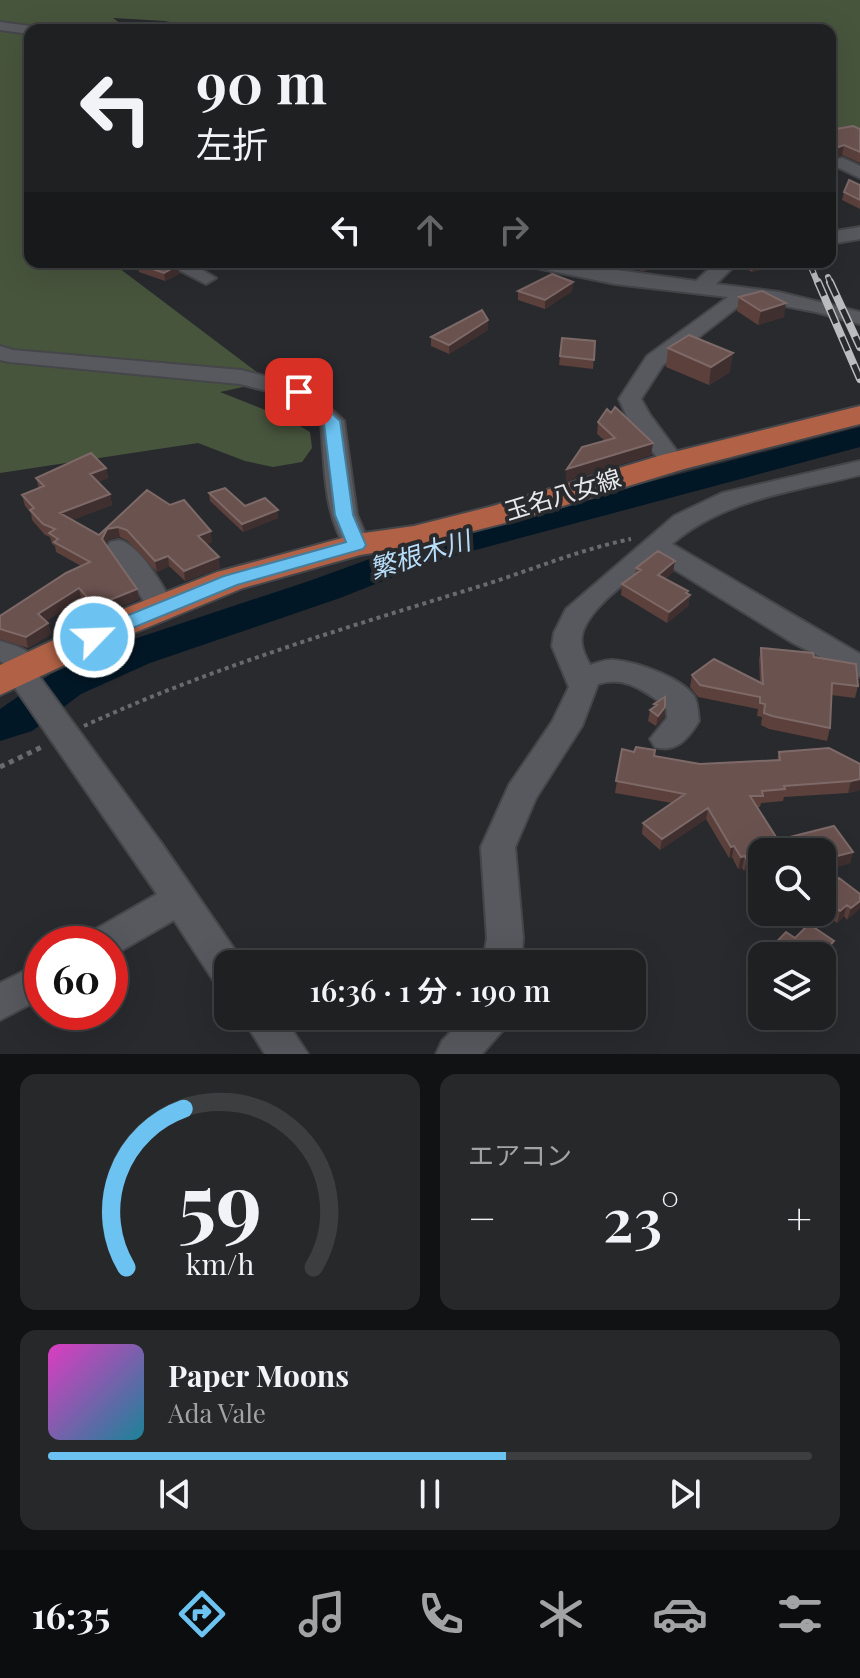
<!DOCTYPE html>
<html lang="ja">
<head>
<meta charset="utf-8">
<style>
  :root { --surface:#1f2022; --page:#27282a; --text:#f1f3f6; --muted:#a1a3a5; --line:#3c3e40; --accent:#6cc3f2 }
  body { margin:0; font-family:"Playfair Display","Noto Sans JP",serif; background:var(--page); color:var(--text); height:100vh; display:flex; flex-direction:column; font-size:30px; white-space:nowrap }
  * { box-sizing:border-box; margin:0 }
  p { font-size:26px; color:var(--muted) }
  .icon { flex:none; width:44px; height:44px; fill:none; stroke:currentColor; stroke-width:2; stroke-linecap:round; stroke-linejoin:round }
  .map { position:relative; height:1054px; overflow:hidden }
  .details { display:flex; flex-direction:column; gap:20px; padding:20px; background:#111213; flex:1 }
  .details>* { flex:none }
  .top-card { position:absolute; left:24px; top:24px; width:812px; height:244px; border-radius:16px; box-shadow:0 8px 32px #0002,0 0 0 2px var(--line); background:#1f2022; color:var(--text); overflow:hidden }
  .buttons { position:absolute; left:748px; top:838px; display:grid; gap:16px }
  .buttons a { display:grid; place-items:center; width:88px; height:88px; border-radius:16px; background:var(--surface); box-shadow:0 8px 32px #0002,0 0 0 2px var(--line); font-size:40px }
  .speed { position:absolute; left:24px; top:926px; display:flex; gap:16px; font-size:40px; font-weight:700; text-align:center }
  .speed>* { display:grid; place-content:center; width:104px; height:104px; border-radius:50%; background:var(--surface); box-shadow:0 8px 32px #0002,0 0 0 2px var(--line); line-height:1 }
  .speed .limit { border:12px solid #d22; background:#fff; color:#111 }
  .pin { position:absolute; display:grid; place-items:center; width:68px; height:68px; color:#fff; margin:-34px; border-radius:16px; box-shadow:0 4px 12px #0006 }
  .me { position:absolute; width:88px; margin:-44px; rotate:66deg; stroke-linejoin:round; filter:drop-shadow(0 0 6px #0008) }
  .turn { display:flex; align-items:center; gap:28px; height:168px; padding:0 40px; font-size:36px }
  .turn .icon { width:104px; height:104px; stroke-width:2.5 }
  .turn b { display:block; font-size:56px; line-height:68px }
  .lanes { display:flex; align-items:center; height:76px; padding:0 40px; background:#0003; justify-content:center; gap:40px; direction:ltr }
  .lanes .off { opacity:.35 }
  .big { font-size:60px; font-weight:600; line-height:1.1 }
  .details .tile { flex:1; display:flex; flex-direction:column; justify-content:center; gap:12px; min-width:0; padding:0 28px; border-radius:16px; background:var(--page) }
  .details .dial { align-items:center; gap:0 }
  .dial svg { height:208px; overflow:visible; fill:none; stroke:var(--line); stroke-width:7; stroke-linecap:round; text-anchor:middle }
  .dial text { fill:var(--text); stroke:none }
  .song { display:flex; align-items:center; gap:24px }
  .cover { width:96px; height:96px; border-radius:12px; background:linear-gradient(135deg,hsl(310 70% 55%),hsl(190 70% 35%)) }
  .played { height:8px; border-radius:4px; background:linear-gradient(90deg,var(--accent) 60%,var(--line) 60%) }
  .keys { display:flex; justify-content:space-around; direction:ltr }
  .heat { display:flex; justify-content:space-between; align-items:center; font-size:44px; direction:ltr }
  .details .tiles { flex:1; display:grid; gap:20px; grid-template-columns:1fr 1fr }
  .tile:last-child { grid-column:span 2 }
  .trip { position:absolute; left:214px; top:950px; width:432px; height:80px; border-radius:16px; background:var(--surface); box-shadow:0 8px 32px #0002,0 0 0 2px var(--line); font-weight:600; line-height:80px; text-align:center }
  .menu { display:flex; height:128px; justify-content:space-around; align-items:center; background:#0c0d0e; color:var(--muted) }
  .menu .icon { width:56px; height:56px }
  .menu .selected { color:var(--accent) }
  .menu b { font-size:36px; color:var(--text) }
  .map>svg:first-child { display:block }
  .forest { fill:#48553d }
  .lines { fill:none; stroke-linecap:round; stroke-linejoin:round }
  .river { fill:#011726; fill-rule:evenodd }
  .minor-casing { stroke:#45464a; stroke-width:4 }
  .major-casing { stroke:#45464a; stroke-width:4 }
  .path-far1 { stroke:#696a6d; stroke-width:4; stroke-dasharray:4 4; stroke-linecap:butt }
  .path { stroke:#696a6d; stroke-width:5; stroke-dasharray:5 5; stroke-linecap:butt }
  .minor { fill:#58595e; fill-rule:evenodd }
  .major { fill:#b16246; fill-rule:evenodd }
  .rail-far1-casing { stroke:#bbbcbf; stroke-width:6 }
  .rail-casing { stroke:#bbbcbf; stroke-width:8 }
  .rail-far1 { stroke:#292a2e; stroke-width:4; stroke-dasharray:12; stroke-linecap:butt }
  .rail { stroke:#292a2e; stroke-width:5; stroke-dasharray:15; stroke-linecap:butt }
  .wall { fill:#5b403c }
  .shaded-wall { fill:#402f2f }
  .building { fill:#6a524f; stroke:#7d6967; stroke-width:2 }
  .route { fill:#6cc3f2; stroke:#467f9d; stroke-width:2 }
  .labels { text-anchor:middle; stroke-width:8; stroke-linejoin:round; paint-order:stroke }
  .street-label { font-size:24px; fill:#e7e8eb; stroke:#292a2e }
  .water-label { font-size:26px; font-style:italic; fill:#b7dffb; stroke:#292a2e }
</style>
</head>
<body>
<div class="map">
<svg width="860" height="1054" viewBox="0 0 860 1054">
  <rect width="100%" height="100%" fill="#292a2e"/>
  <path class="forest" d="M 0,0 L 860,0 L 860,140 L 830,139 L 830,30 L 207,30 L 165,21 L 113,18 L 129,30 L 30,30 L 30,262 L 111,262 L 262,376 L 243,387 L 220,392 L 288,419 L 310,432 L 312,448 L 302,462 L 273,467 L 245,461 L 198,443 L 0,473 Z"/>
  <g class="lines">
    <path class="river" d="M 860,427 L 860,447 L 431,562 L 340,598 L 150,663 L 81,694 L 32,731 L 0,741 L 0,709 L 51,674 L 122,643 L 312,580 L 405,546 Z"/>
    <g class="minor-casing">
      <path id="minor" d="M 0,22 L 30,26 L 37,30 L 30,30 L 30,34 L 0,30 Z
        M 843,158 L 860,166 L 860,178 L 837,167 L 835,163 L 837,159 Z
        M 860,227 L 860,239 L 830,244 L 830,232 Z
        M 163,262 L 188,262 L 216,278 L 206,284 Z
        M 524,262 L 559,262 L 696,281 L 717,262 L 738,262 L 716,284 L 779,292 L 860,312 L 860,324 L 816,312 L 748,299 L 663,365 L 641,399 L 650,415 L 685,462 L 682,467 L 664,467 L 627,417 L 619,399 L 647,356 L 728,297 L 615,284 L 527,266 Z
        M 0,346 L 13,350 L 241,370 L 307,387 L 344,421 L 357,515 L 370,545 L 366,551 L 348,551 C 323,515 325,465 321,423 L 291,397 L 240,384 L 9,362 L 0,360 Z
        M 860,461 L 860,475 C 795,491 724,499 672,544 L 860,654 L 860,677 L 793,643 L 656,558 C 635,576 588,607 582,635 C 580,646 585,655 590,665 C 598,663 606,659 614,660 C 637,662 680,677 694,696 C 698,703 698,713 699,721 C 688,739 676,753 655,747 L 650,739 L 667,718 L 666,706 C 644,691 625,675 598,684 L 582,726 L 536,798 L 515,847 L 523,938 L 521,964 L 483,964 L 487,938 L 481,847 L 509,785 L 552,722 L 569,687 L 552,646 L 554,633 L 566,609 L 674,516 L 722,493 Z
        M 119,540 C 141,545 164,588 175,608 L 171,614 L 161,617 L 151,614 L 135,586 L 106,548 L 110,542 Z
        M 0,641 C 18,646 33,651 43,668 L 38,675 L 162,844 L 241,959 L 243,964 L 228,964 L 228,987 L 215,983 L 174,920 L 110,957 L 110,944 L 84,944 L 89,933 L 157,894 L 9,679 L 5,672 L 8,667 L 0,661 Z
        M 42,962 L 42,998 L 0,1020 L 0,983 Z
        M 241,1016 L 283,1016 L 308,1054 L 265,1054 Z
        M 466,1016 L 510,1016 L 505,1028 L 482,1054 L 436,1054 L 442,1041 Z"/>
    </g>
    <g class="major-casing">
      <path id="major" d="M 860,406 L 860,424 L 684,469 L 517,520 L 414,546 L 360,555 L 243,588 L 129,635 L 0,695 L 0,665 L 103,617 L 217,572 L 357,534 L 414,526 L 493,506 L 662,455 Z"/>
    </g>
    <path class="path-far1" d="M 84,726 C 210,668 342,629 474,588 C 527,572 577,550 631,539"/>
    <path class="path" d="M 0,767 L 44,746"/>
    <use href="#minor" class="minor"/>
    <use href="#major" class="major"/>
    <g class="rail-far1-casing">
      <path id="rail-far1" d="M 809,262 L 818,284
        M 828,277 L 831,284"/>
    </g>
    <g class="rail-casing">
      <path id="rail" d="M 818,282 L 860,379
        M 830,282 L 860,347"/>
    </g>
    <use href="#rail-far1" class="rail-far1"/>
    <use href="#rail" class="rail"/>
  </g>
  <path class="wall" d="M 860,129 L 860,163 L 842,155 L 830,159 L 830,130 Z
    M 860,185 L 860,209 L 842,200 L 844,192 Z
    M 301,262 L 337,262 L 323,270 Z
    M 603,262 L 671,262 L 644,271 L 610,266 Z
    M 676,262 L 712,262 L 703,269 Z
    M 740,262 L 778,262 L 777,265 L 752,272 L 739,265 Z
    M 138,264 L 178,265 L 179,274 L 165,281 L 139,272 Z
    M 573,282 L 572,291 L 545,309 L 518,300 L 518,291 Z
    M 739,297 L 784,317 L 758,325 L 737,311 Z
    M 488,330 L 449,354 L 431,346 L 431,337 Z
    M 562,338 L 595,341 L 593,369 L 559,365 Z
    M 668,348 L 730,372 L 709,385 L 666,367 Z
    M 598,422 L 653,443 L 651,455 L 566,481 L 567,469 L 604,440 L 597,434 Z
    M 106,468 L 108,478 L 98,482 L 110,494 L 112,505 L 72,520 L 99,535 L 147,490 L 212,542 L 206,544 L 220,568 L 185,581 L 169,566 L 157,572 L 128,541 L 120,537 L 109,539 L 106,545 L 139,599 L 97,616 L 81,599 L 46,621 L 48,623 L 51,634 L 28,648 L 0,639 L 0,616 L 81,566 L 56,552 L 55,546 L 52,544 L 50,537 L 45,535 L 32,520 L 31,513 L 25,506 L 22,495 L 39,489 L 36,478 Z
    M 209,493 L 278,518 L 243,532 L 210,501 Z
    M 675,561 L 673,572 L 665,579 L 688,591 L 688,594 L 690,595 L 688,606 L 667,623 L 621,595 L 622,584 L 635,574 L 636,568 Z
    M 761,648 L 814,657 L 858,686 L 855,698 L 831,695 L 830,728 L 827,741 L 769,729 L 761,725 L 762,717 L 757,716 L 758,709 L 698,697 L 690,687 L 692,675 L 760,682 L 759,660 Z
    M 654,704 L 665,707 L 664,717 L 656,726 L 648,721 L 650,710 L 654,707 Z
    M 636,747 L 655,750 L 654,756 L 700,764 L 777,760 L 779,752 L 829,748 L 860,764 L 860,790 L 848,793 L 784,797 L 783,801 L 761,803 L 760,807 L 757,807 L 778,840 L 834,826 L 853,852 L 850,863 L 822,871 L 822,852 L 762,852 L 762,871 L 759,872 L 757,868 L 744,871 L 742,868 L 738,869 L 732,857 L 729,858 L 706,819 L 660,850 L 642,834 L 643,823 L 672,803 L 615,793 L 622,749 L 634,752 Z
    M 822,892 L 860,894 L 847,920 L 844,916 L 837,923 L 822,911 Z
    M 808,1016 L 820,1016 L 815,1022 Z"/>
  <path class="shaded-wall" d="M 844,145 L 842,155 L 830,159 L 830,150 Z
    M 322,262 L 337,262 L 323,270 Z
    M 645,262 L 671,262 L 644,271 Z
    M 704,262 L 712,262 L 703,269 Z
    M 757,262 L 778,262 L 777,265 L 752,272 L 754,263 Z
    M 178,265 L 179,274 L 165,281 L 164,273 Z
    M 573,282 L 572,291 L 545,309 L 545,300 Z
    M 786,303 L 784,317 L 758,325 L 761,311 Z
    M 488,320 L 488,330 L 449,354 L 449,345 Z
    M 733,353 L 730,372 L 709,385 L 711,367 Z
    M 653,443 L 651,455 L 566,481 L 567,469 Z
    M 106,468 L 108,478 L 92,484 L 90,474 Z
    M 110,494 L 112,505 L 62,524 L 60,513 Z
    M 278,510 L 278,518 L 243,532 L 242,524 Z
    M 118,527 L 120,537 L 109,539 L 104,550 L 102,539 L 107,529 Z
    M 211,531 L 212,542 L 200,547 L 198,536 Z
    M 168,556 L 169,566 L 157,572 L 155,561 Z
    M 219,557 L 220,568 L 185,581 L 184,571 Z
    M 675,561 L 673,572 L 657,586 L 658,575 Z
    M 79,588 L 81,599 L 40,625 L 38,614 Z
    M 137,589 L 139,599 L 97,616 L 95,606 Z
    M 688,591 L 687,597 L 690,595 L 688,606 L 667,623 L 669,612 Z
    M 48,623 L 51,634 L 28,648 L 26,637 Z
    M 665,707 L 664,717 L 656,726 L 658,716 Z
    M 860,779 L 860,790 L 848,793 L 851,781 Z
    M 708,808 L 706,819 L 660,850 L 662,839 Z
    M 734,846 L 732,857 L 729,858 L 731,847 Z
    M 853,852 L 850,863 L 822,871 L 822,860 Z
    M 745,856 L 742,868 L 738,869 L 741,857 Z
    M 760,857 L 757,868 L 744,871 L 747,860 Z
    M 860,901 L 860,909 L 847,920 L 851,908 Z
    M 847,905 L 844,916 L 837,923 L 840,911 Z
    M 834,941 L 830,953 L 822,962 L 822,956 L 820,956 Z
    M 833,967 L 830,979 L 822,987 L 822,980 Z
    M 835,992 L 832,1004 L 822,1014 L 822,1007 Z"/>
  <path class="building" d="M 853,126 L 860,129 L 860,152 L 844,145 L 830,150 L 830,130 Z
    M 849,180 L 860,185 L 860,200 L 844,192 Z
    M 141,262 L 172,262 L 178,265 L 164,273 L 138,264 Z
    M 552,274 L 573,282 L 545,300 L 518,291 Z
    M 762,291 L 786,303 L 761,311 L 739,297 Z
    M 482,310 L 488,320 L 449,345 L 431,337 Z
    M 689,335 L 733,353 L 711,367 L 668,348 Z
    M 562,338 L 595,341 L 594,360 L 560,356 Z
    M 615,407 L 653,443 L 567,469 L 582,447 L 615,438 L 598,422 L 607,409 L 611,413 Z
    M 91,453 L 106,468 L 90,474 L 110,494 L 60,513 L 99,535 L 147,490 L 170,505 L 184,500 L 211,531 L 198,536 L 219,557 L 184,571 L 168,556 L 155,561 L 127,530 L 118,527 L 107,529 L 102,539 L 137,589 L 95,606 L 79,588 L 38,614 L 48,623 L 26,637 L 0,629 L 0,616 L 66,573 L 90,562 L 54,542 L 58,539 L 49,533 L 55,529 L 43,524 L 30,510 L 34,508 L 22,495 L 44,486 L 36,478 Z
    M 225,488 L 245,506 L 265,498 L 278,510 L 242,524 L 209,493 Z
    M 658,551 L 675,561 L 658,575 L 688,591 L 686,593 L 690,595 L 669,612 L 622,584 L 641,570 L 636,568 Z
    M 761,648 L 813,653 L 814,657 L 856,664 L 858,686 L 832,683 L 830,728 L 772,716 L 764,713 L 765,704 L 760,703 L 760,697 L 700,685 L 692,675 L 714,659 L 763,684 Z
    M 665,697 L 665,707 L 658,716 L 650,710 L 657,705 L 654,704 Z
    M 636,747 L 655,750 L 654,756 L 700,764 L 780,760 L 779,752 L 829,748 L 860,764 L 860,779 L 851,781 L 784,786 L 785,789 L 762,791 L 763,796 L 750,796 L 778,840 L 834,826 L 853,852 L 822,860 L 822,852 L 762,852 L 762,861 L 760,857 L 747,860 L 745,856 L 741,857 L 734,846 L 731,847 L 708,808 L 662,839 L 643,823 L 685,794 L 616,781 L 622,749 L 634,752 Z
    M 839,878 L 860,894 L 860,901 L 851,908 L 847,905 L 840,911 L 822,897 L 822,892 Z
    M 809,924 L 834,941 L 820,956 L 767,956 L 765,954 L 786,932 L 795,938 Z
    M 822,959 L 833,967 L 822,980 Z
    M 822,982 L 835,992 L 822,1007 Z"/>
  <path class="route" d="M 299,387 L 305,388 L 340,421 L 353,515 L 366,545 L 363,549 L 237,585 L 101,641 L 87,641 L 84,637 L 87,632 L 224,576 L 346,542 L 335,515 L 324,423 L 294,395 L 294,388 Z"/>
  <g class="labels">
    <g class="street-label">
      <text transform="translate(563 495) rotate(-17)" y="8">玉名八女線</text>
    </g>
    <g class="water-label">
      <text transform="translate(420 555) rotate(-17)" y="9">繁根木川</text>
    </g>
  </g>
</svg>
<div class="buttons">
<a><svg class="icon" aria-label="search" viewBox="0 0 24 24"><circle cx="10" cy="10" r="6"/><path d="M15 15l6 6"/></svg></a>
<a><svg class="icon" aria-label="layers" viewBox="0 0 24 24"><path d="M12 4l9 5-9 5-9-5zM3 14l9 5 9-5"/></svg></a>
</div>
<div class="speed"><div class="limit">60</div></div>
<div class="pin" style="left:299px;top:392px;background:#d93025"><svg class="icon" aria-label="arrive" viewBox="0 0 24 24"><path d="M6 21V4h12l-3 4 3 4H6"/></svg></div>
<svg class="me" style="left:94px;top:637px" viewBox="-20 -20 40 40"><circle r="17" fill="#6cc3f2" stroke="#fff" stroke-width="3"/><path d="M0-11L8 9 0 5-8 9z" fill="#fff"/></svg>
<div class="trip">16:36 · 1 分 · 190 m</div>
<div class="top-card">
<div class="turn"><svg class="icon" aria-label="left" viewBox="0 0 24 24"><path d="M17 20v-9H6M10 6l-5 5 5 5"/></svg><div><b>90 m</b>左折</div></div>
<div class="lanes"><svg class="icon" aria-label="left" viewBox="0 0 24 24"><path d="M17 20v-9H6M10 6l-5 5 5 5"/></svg><svg class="icon off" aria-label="ahead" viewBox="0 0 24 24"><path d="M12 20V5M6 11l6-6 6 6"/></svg><svg class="icon off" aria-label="right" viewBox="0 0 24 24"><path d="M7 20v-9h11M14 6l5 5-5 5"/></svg></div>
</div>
</div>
<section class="details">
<div class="tiles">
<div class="tile dial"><svg viewBox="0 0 100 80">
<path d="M14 69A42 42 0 1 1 86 69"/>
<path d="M14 69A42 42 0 0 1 36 8" stroke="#6cc3f2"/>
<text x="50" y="56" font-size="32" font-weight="700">59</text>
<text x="50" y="72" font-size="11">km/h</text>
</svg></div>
<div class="tile"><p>エアコン</p>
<div class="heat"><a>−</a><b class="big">23°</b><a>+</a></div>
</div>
<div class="tile">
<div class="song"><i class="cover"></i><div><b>Paper Moons</b><p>Ada Vale</p></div></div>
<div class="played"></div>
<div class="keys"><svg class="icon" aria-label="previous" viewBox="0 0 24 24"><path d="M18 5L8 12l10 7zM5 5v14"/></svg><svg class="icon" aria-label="pause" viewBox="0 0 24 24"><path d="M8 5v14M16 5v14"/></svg><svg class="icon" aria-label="next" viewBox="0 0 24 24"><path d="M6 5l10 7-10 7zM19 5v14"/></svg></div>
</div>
</div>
</section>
<nav class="menu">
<b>16:35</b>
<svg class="icon selected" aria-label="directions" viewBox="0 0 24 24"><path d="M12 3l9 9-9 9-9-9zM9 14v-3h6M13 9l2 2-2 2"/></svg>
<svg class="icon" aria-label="music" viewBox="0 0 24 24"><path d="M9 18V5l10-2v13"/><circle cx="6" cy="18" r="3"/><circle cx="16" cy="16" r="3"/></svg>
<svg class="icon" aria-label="phone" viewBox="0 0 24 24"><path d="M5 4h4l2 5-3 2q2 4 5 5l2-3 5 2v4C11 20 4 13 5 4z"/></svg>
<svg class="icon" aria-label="climate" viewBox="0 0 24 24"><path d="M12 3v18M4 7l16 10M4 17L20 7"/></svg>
<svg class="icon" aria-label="car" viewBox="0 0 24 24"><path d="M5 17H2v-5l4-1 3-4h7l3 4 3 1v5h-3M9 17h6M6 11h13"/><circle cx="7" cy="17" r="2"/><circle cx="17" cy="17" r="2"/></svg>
<svg class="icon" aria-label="filters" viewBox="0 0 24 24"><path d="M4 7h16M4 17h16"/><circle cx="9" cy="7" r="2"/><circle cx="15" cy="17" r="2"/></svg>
</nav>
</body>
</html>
